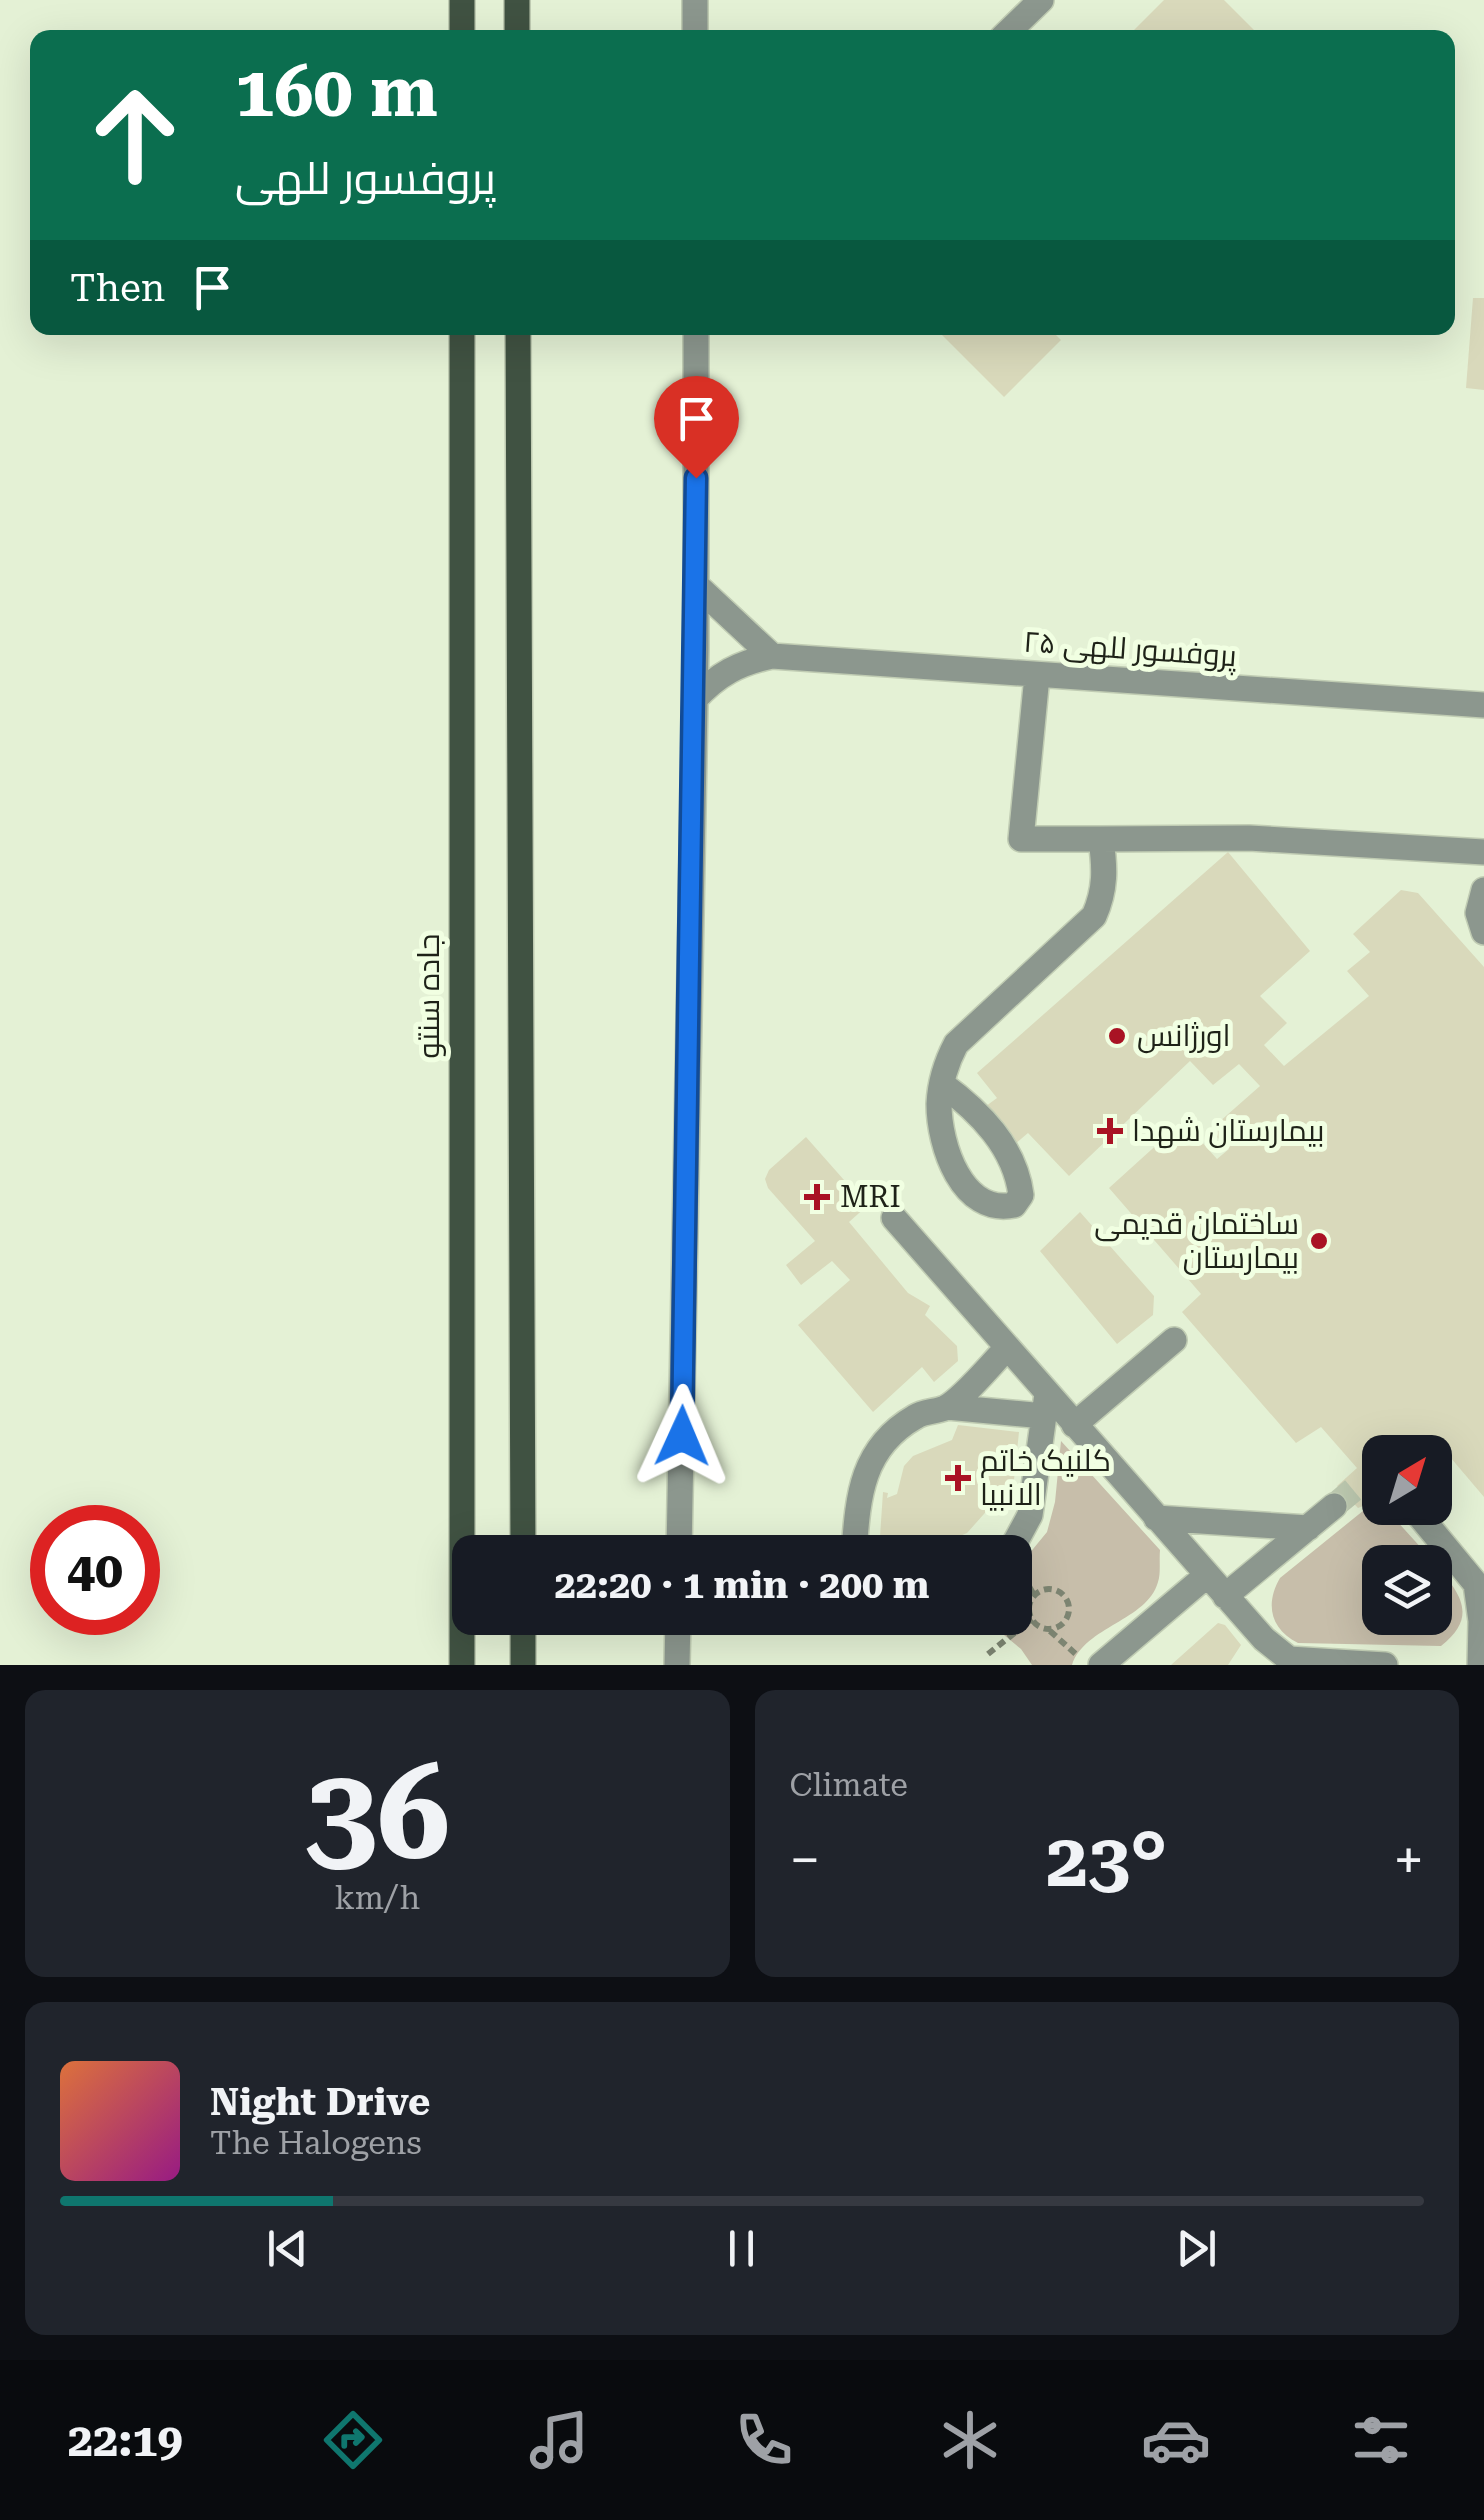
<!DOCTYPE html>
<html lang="en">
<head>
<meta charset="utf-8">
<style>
  :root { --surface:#171b24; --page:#20242c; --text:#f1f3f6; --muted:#9ea1a6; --line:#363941; --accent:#0f766e }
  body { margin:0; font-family:"Roboto Serif",Cairo,serif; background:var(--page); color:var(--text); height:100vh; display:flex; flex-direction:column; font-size:38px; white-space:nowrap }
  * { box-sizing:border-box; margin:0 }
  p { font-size:32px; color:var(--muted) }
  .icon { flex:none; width:55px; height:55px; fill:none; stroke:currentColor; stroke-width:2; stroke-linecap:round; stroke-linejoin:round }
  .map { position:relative; height:1665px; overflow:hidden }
  .panel { display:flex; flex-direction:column; gap:25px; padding:25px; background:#0d0f14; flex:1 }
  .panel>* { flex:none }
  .top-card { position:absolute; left:30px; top:30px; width:1425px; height:305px; border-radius:20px; box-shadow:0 10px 40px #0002; background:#0b6e4f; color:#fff; overflow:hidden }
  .needle { width:65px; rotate:38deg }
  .controls { position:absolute; left:1362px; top:1435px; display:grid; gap:20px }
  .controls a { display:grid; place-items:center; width:90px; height:90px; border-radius:20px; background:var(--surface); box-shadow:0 10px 40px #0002; font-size:50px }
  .speed { position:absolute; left:30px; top:1505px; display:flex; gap:20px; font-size:50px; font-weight:700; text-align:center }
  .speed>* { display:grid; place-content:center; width:130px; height:130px; border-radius:50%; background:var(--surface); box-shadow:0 10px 40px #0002; line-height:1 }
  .speed .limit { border:15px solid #d22; background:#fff; color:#111 }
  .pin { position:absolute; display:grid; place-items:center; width:85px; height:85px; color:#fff; margin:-102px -42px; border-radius:50% 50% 50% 0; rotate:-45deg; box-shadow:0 0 10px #0007 }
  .pin .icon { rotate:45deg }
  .me { position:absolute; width:110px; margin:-55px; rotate:1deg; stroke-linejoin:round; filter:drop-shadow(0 0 8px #0008) }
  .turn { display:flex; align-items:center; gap:35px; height:210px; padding:0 40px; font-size:45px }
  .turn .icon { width:130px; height:130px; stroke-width:2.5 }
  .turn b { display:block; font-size:70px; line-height:85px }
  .then { display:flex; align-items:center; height:95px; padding:0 40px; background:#0003; gap:20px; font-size:38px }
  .big { font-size:75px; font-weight:700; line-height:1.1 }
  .panel .tile { flex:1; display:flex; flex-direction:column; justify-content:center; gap:15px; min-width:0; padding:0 35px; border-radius:20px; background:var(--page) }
  .panel .dial { align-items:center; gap:0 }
  .dial b { font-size:130px; line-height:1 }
  .song { display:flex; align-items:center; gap:30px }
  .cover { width:120px; height:120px; border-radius:15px; background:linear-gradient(135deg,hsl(20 70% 55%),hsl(310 70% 35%)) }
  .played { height:10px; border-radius:5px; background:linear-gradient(90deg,var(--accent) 20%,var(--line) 20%) }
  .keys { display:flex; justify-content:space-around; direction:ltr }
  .heat { display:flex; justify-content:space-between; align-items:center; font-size:55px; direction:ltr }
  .panel .tiles { flex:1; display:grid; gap:25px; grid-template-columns:1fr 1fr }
  .tile:last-child { grid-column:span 2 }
  .trip { position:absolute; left:452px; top:1535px; width:580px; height:100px; border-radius:20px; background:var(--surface); box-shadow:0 10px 40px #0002; font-weight:700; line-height:100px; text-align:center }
  .tabs { display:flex; height:160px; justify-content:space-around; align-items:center; background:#090b0e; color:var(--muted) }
  .tabs .icon { width:70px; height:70px }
  .tabs .current { color:var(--accent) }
  .tabs b { font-size:45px; color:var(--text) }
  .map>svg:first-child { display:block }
  .green { fill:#c7beaa }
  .building { fill:#d9d9bb }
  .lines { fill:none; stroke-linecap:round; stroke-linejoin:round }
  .minor-tunnel { stroke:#bcc8af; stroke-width:25; stroke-dasharray:25 12; stroke-linecap:butt }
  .minor-casing { stroke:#c0ccb3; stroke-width:28 }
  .major-casing { stroke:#c0ccb3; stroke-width:28 }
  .path { stroke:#7d8572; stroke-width:6; stroke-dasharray:8 5; stroke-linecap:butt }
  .minor { stroke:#8c978e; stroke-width:25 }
  .major { stroke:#405242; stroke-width:25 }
  .route-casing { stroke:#114b97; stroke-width:25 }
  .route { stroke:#1a73e8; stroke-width:18 }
  .poi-dot { fill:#a91324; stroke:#f1ffe2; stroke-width:4 }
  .labels { text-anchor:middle; stroke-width:10; stroke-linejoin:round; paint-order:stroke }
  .street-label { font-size:30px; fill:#1e2218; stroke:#f1ffe2 }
  .poi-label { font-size:30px; fill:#1e2218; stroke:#f1ffe2; text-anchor:start }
</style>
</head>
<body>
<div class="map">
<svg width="1484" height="1665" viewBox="0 0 1484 1665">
  <rect width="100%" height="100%" fill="#e4f1d5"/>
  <path class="green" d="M 1061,1441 L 1160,1550 C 1159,1560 1161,1573 1158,1582 C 1147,1621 1085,1626 1072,1665 L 1032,1665 L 1021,1649 L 993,1626 L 891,1621 L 891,1618 L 1015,1618 L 1015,1571 L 1047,1532 L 1055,1502 Z
    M 1374,1502 L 1385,1508 L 1434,1562 L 1380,1562 L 1380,1618 L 1435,1618 L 1435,1564 C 1460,1593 1479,1616 1441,1646 L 1298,1643 C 1270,1629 1265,1604 1280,1578 Z"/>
  <path class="building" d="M 1164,0 L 1224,0 L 1262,38 L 1126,38 Z
    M 1473,298 L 1484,298 L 1484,390 L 1466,388 Z
    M 935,328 L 1049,328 L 1061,340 L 1004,397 Z
    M 1228,852 L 1310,951 L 1260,996 L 1287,1023 L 1264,1045 L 1284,1066 L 1369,996 L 1347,971 L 1370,952 L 1353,934 L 1401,890 L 1418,893 L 1484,967 L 1484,1497 L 1439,1444 L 1430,1452 L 1380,1452 L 1380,1499 L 1358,1508 L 1337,1486 L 1357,1468 L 1321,1427 L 1296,1443 L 1182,1312 L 1201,1294 L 1109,1188 L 1183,1121 L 1217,1159 L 1229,1149 L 1210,1130 L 1260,1086 L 1239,1064 L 1213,1085 L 1190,1061 L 1069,1176 L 1028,1133 L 999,1158 L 967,1120 L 997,1098 L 977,1073 Z
    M 806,1137 L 867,1206 L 849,1222 L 908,1293 L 930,1306 L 925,1315 L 957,1346 L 958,1361 L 934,1382 L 922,1367 L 873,1412 L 798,1325 L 850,1280 L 832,1261 L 801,1285 L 786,1265 L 815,1241 L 768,1188 L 765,1179 L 769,1170 Z
    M 1080,1212 L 1154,1296 L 1153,1315 L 1117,1344 L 1040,1251 Z
    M 958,1425 L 1019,1432 L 1013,1489 L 993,1497 L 992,1505 L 967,1533 L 942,1544 L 941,1552 L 879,1552 L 883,1492 L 888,1493 L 887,1498 L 897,1494 L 904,1466 L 913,1456 L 952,1440 Z
    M 1218,1623 L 1225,1625 L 1241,1645 L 1228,1665 L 1171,1665 Z"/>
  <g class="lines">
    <path class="minor-tunnel" d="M 1334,1506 L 1359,1485 L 1380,1484"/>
    <g class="minor-casing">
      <path id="minor" d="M 695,0 L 695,38
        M 1002,38 L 1041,0
        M 696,585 L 772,656
        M 695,699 C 718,674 739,663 772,656 L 1484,705
        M 1101,839 L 1249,838 L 1484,852
        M 1484,890 L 1478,913 L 1484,932
        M 942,1084 C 980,1112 1015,1147 1021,1195 L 1014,1205 C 962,1216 939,1145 939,1104 C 940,1083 946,1063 956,1044 L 1094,916 C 1106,889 1105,868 1101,839 L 1021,839 L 1037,676
        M 894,1218 L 1264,1639 L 1289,1659 L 1385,1665
        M 947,1407 L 1044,1416
        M 1074,1425 L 1174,1340
        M 1419,1515 L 1476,1584 L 1481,1621 L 1480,1665
        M 1156,1518 L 1308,1528
        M 679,1552 L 696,650 L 696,328
        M 854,1552 C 858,1497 861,1448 915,1417 C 924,1411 935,1412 945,1408 C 963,1399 991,1364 1007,1348
        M 1010,1552 L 1030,1515 L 1047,1394
        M 1225,1596 L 1334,1506
        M 677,1665 L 678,1618
        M 1101,1665 L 1206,1576"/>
    </g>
    <g class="major-casing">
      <path id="major" d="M 517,0 L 517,38
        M 462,38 L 462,0
        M 518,328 L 523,1552
        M 523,1618 L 523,1665
        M 462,1665 L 462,328"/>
    </g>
    <path class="path" d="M 1023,1576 L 1034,1595
      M1029 1609a20 20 0 1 1 40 0a20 20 0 1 1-40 0Z
      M 1050,1631 L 1078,1656
      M 988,1654 L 1032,1619"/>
    <use href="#minor" class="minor"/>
    <use href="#major" class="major"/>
  </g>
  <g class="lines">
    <g class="route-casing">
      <path id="route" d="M 682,1436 L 696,478"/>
    </g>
    <use href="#route" class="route"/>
  </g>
  <g class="poi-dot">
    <circle cx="1117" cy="1036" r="10"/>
    <path d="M1105 1116h10v10h10v10h-10v10h-10v-10h-10v-10h10z"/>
    <path d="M812 1182h10v10h10v10h-10v10h-10v-10h-10v-10h10z"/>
    <circle cx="1319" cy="1241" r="10"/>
    <path d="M953 1463h10v10h10v10h-10v10h-10v-10h-10v-10h10z"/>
  </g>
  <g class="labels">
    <g class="street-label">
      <text transform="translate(1130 649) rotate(4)" y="10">پروفسور للهی ۲۵</text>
      <text transform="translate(429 996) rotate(-90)" y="10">جاده سنتو</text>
    </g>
    <g class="poi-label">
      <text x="1137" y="1046">اورژانس</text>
      <text x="1132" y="1141">بیمارستان شهدا</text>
      <text x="840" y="1207">MRI</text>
      <text x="1299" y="1234" text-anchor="end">ساختمان قدیمی<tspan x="1299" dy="34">بیمارستان</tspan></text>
      <text x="980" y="1471">کلنیک خاتم<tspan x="980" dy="34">الانبیا</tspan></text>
    </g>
  </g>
</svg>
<div class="controls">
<a><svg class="needle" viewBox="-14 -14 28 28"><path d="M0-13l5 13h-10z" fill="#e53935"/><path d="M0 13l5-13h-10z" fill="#9ea1a6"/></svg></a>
<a><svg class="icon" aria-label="layers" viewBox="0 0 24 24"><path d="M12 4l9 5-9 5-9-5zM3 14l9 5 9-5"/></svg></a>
</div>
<div class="speed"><div class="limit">40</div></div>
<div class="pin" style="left:696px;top:478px;background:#d93025"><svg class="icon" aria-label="arrive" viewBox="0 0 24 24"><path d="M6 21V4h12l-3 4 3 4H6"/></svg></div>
<svg class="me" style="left:682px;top:1436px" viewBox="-20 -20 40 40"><path d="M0-17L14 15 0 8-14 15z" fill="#1a73e8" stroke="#fff" stroke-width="4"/></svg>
<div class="trip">22:20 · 1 min · 200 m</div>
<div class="top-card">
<div class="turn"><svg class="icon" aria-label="ahead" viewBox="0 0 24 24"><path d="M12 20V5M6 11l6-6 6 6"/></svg><div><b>160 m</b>پروفسور للهی</div></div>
<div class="then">Then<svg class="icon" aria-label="arrive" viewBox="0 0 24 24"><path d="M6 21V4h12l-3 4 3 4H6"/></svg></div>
</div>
</div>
<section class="panel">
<div class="tiles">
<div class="tile dial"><b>36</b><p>km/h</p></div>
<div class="tile"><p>Climate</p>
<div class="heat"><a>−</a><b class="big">23°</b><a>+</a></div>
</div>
<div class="tile">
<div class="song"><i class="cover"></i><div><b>Night Drive</b><p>The Halogens</p></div></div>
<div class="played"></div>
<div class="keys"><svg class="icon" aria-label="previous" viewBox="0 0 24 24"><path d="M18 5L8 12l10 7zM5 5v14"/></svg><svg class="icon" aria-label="pause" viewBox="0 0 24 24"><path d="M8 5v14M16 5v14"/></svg><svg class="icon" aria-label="next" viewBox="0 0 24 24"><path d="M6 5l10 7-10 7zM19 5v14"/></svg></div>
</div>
</div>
</section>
<nav class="tabs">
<b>22:19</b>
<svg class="icon current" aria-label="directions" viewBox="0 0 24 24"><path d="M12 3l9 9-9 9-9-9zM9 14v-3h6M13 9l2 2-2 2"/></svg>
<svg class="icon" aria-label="music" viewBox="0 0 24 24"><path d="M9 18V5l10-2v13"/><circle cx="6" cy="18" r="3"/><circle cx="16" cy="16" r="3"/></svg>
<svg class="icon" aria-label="phone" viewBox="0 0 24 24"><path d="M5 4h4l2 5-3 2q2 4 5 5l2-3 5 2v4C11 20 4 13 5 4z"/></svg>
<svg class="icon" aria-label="climate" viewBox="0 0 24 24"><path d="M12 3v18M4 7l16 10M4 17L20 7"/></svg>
<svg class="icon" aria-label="car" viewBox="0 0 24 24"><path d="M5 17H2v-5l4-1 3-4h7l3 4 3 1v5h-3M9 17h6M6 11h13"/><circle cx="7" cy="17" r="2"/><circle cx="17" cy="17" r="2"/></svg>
<svg class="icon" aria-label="filters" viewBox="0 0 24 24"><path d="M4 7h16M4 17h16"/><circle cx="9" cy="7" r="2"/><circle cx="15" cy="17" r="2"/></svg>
</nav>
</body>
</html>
